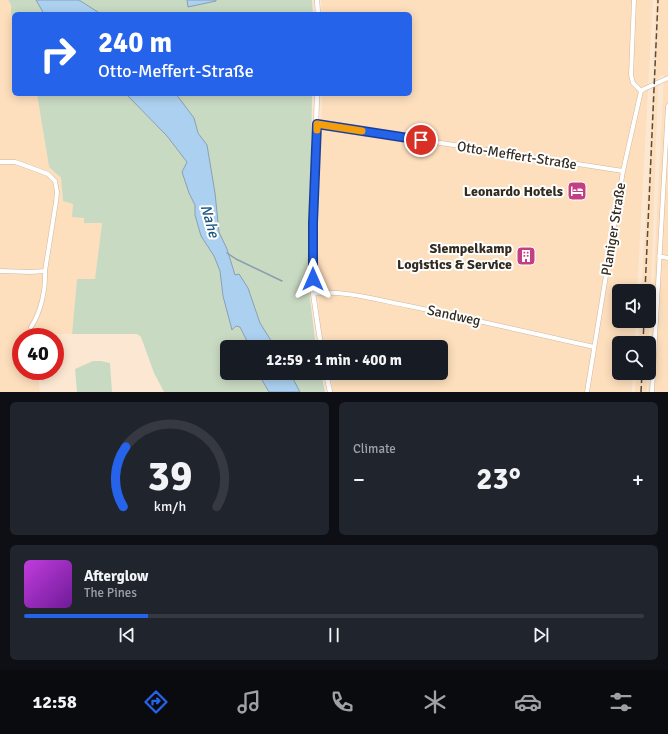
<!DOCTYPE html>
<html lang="en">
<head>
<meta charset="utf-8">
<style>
  :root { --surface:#171b24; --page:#20242c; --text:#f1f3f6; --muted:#9ea1a6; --line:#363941; --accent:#2563eb }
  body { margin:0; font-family:Signika,sans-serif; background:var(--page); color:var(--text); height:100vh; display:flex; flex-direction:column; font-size:15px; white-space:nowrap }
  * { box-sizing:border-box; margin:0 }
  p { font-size:13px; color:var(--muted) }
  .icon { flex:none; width:22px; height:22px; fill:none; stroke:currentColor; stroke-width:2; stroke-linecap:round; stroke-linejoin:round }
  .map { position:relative; height:392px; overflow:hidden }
  .drawer { display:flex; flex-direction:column; gap:10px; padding:10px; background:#0d0f14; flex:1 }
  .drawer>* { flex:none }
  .banner { position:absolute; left:12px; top:12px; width:400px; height:84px; border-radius:6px; box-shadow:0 2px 10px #0003; background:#2563eb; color:#fff; overflow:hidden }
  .controls { position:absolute; left:612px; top:284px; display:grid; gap:8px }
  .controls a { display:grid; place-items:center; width:44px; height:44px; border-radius:6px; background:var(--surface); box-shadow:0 2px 10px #0003; font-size:20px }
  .speed { position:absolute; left:12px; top:328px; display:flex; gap:8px; font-size:20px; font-weight:700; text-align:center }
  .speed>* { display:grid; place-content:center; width:52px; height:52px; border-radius:50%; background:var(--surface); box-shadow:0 2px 10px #0003; line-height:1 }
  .speed .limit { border:6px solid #d22; background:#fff; color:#111 }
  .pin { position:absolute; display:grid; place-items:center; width:34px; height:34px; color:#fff; margin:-17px; border:2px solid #fff; border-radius:50%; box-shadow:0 1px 4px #0007 }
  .me { position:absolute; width:44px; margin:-22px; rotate:0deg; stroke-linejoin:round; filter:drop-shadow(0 0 3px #0008) }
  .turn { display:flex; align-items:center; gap:14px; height:84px; padding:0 20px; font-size:18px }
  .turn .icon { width:52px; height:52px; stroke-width:2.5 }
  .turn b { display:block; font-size:28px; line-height:34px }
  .big { font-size:30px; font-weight:700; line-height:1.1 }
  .drawer .widget { flex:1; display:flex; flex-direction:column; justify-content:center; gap:6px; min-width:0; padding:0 14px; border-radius:6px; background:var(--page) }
  .drawer .dial { align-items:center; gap:0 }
  .dial svg { height:104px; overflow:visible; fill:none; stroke:var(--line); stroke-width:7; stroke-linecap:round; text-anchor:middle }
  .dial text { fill:var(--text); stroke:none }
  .song { display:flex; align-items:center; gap:12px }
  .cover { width:48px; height:48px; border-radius:6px; background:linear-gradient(135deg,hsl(290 70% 55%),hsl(280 70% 35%)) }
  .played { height:4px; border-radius:2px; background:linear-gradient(90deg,var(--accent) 20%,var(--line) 20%) }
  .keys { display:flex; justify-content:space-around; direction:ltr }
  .heat { display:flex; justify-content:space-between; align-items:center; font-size:22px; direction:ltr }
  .drawer .tiles { flex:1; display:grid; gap:10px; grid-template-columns:1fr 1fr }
  .widget:last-child { grid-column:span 2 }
  .trip { position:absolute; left:220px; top:340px; width:228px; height:40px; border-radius:6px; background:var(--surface); box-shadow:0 2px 10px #0003; font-weight:700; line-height:40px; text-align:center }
  .tabs { display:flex; height:64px; justify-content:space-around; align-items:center; background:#090b0e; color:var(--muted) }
  .tabs .icon { width:28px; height:28px }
  .tabs .current { color:var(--accent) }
  .tabs b { font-size:18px; color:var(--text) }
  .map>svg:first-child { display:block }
  .built { fill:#fddfbd }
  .green { fill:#c9dac3 }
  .water { fill:#acd1f0; stroke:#889fb2 }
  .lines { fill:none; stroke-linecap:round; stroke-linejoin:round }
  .stream { stroke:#889fb2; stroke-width:1.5 }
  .minor-casing { stroke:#d0b79d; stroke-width:5 }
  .tertiary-casing { stroke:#d0b79d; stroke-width:5.5 }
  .minor { stroke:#fff; stroke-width:4 }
  .tertiary { stroke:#fff; stroke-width:4.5 }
  .rail { stroke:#564b3e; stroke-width:1.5; stroke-dasharray:6 3; stroke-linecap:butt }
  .route-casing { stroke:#184099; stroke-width:10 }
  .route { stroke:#2563eb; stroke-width:7 }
  .slow { stroke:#f59e0b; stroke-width:7 }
  .labels { text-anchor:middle; stroke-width:4; stroke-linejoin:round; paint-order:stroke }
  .street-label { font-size:14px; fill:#342b20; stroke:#fff }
  .poi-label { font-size:14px; font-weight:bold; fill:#342b20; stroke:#fff; text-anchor:end }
  .water-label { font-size:15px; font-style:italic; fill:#1c547d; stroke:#fff }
</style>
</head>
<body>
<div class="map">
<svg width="668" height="392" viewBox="0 0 668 392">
  <rect width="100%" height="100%" fill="#fce8d2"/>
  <path class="built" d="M 0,0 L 8,0 L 11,5 L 11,13 L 14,31 L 14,94 L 37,94 L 49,167 L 61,178 L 63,201 L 74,204 L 85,218 L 84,223 L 102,223 L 95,280 L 77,279 L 72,334 L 33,334 L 33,337 L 21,337 L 21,371 L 37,371 L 40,392 L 0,392 Z
    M 321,0 L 653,0 L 637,291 L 619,291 L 619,321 L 636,321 L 635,343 L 619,343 L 619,373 L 633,373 L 632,392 L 333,392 L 330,373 L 441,373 L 441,347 L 324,347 L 320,328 L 317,284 L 322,94 L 410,94 L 410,14 L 322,14 Z
    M 656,0 L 668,0 L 668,392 L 648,392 L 664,75 L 659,76 L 658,87 L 649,343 L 638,343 L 640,321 L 649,321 L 649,291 L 641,291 L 649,170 Z
    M 636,373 L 648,373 L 647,392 L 635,392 Z"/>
  <path class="green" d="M 8,0 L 36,0 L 44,14 L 14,14 L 14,31 L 11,13 L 11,5 Z
    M 79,0 L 312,0 L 313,14 L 101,14 Z
    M 37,94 L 126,94 L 167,136 L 187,162 L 182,172 L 189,193 L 195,205 L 195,215 L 201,236 L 214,256 L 220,271 L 223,296 L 233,329 L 236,326 L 240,327 L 246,339 L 248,347 L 227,347 L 227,373 L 258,373 L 269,392 L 164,392 L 154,373 L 141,337 L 137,334 L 72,334 L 77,279 L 95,279 L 102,223 L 84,223 L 84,218 L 72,217 L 73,204 L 63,201 L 61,178 L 49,167 Z
    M 176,94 L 312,94 L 309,291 L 316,347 L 275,347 L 260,323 L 248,288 L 235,275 L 227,249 L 219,232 L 215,193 L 207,145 L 198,133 L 194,118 Z
    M 93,361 L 101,361 L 110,363 L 112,392 L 77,392 L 75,369 Z
    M 290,373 L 321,373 L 325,392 L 300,392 Z"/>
  <path class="water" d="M 36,0 L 79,0 L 101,14 L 44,14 Z
    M 187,0 L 216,0 L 216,1 L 188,7 Z
    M 126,94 L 176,94 L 194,118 L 198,133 L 207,145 L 215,193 L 219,232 L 227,249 L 235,275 L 239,274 L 248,288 L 260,323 L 275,347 L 248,347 L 246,339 L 240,327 L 236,326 L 232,330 L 223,296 L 220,271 L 214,256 L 201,236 L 195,215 L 195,205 L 189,193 L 182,172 L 187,162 L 167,136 Z
    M 258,373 L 290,373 L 300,392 L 269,392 Z"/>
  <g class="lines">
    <path class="stream" d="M 227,253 L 236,259 L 282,281"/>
    <g class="minor-casing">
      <path id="minor" d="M 634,0 L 631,75 L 633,83 L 641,91
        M 641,91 L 644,89 L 668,78
        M 317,124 L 623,171
        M 0,162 L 15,162 L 21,164 L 48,174 L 55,181 L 57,192 L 56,202 L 45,271 C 46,289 41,312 31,327
        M 659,256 L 668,258
        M 0,271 L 30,272 L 45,271
        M 313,293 C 345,290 378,300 409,306 C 471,319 532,333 594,347
        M 587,392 L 623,171 L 641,91
        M 652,392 L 668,106"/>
    </g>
    <g class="tertiary-casing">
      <path id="tertiary" d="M 317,0 L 318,14
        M 317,94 L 313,223 L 313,293 L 321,347
        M 326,373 L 330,392"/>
    </g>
    <use href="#minor" class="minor"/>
    <use href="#tertiary" class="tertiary"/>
    <path class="rail" d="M 645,291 L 658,0
      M 643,343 L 644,321
      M 641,392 L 642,373"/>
  </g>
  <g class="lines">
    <g class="route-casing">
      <path id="route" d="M 313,279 L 313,223 L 317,124 L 421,140"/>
    </g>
    <use href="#route" class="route"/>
    <path class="slow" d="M 317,130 L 317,124 L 362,131"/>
  </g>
  <defs>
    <g id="hotel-square" transform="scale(1)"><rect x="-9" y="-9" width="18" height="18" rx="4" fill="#c33f84" stroke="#fff"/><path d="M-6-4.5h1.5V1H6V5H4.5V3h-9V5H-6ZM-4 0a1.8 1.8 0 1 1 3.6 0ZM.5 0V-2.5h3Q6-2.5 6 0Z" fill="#fff"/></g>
    <g id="building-square" transform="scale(1)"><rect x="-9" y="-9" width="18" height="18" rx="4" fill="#c33f84" stroke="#fff"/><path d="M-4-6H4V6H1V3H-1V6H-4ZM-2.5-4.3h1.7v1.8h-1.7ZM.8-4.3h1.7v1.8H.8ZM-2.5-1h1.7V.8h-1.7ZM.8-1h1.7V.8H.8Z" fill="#fff"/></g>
  </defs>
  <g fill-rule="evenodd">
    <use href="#hotel-square" x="577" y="191"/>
    <use href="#building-square" x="526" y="256"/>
  </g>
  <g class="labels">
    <g class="street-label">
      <text transform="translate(517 155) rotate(9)" y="5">Otto-Meffert-Straße</text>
      <text transform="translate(613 229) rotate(-81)" y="5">Planiger Straße</text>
      <text transform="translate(454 315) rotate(12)" y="5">Sandweg</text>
    </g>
    <g class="poi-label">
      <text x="563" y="196">Leonardo Hotels</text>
      <text x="512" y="253">Siempelkamp<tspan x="512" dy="16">Logistics &amp; Service</tspan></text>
    </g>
    <g class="water-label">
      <text transform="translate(210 221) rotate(74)" y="5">Nahe</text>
    </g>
  </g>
</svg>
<div class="controls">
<a><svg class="icon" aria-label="sound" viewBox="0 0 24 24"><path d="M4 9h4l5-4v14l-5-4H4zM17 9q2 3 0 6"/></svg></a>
<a><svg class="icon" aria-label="search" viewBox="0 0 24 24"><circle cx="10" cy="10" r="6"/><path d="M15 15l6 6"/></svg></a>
</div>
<div class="speed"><div class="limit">40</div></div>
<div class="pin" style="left:421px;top:140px;background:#d93025"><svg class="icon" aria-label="arrive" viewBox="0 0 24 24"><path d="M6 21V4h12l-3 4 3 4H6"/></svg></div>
<svg class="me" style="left:313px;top:279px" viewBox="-20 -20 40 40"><path d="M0-17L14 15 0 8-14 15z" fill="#2563eb" stroke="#fff" stroke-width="4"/></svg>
<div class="trip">12:59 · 1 min · 400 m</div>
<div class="banner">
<div class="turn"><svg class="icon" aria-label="right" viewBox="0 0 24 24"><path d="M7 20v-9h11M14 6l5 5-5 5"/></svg><div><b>240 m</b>Otto-Meffert-Straße</div></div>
</div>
</div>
<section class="drawer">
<div class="tiles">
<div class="widget dial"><svg viewBox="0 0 100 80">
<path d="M14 69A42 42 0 1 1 86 69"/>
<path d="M14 69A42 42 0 0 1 16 23" stroke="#2563eb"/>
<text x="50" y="56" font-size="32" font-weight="700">39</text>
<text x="50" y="72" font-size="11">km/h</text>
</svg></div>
<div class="widget"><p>Climate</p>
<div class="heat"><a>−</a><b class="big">23°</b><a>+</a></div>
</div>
<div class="widget">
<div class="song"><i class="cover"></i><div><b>Afterglow</b><p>The Pines</p></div></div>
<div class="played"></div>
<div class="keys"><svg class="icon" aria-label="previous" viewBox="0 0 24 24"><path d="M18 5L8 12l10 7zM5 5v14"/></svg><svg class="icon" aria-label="pause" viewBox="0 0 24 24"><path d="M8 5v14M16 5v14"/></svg><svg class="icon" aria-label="next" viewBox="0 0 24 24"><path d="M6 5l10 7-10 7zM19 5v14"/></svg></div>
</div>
</div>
</section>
<nav class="tabs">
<b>12:58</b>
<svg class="icon current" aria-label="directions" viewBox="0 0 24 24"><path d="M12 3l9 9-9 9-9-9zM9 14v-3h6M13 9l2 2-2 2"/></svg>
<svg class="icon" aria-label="music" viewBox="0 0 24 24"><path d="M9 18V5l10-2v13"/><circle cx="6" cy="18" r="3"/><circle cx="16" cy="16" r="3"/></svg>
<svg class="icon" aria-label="phone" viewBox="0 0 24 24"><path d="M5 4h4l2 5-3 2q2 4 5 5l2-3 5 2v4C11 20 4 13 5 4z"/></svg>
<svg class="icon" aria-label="climate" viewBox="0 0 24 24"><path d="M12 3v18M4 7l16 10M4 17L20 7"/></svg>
<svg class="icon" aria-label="car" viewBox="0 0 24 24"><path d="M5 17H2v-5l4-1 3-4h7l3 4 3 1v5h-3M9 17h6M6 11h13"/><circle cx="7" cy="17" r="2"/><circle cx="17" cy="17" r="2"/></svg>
<svg class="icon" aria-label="filters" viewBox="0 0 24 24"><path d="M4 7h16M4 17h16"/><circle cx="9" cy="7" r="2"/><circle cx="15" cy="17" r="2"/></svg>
</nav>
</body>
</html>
